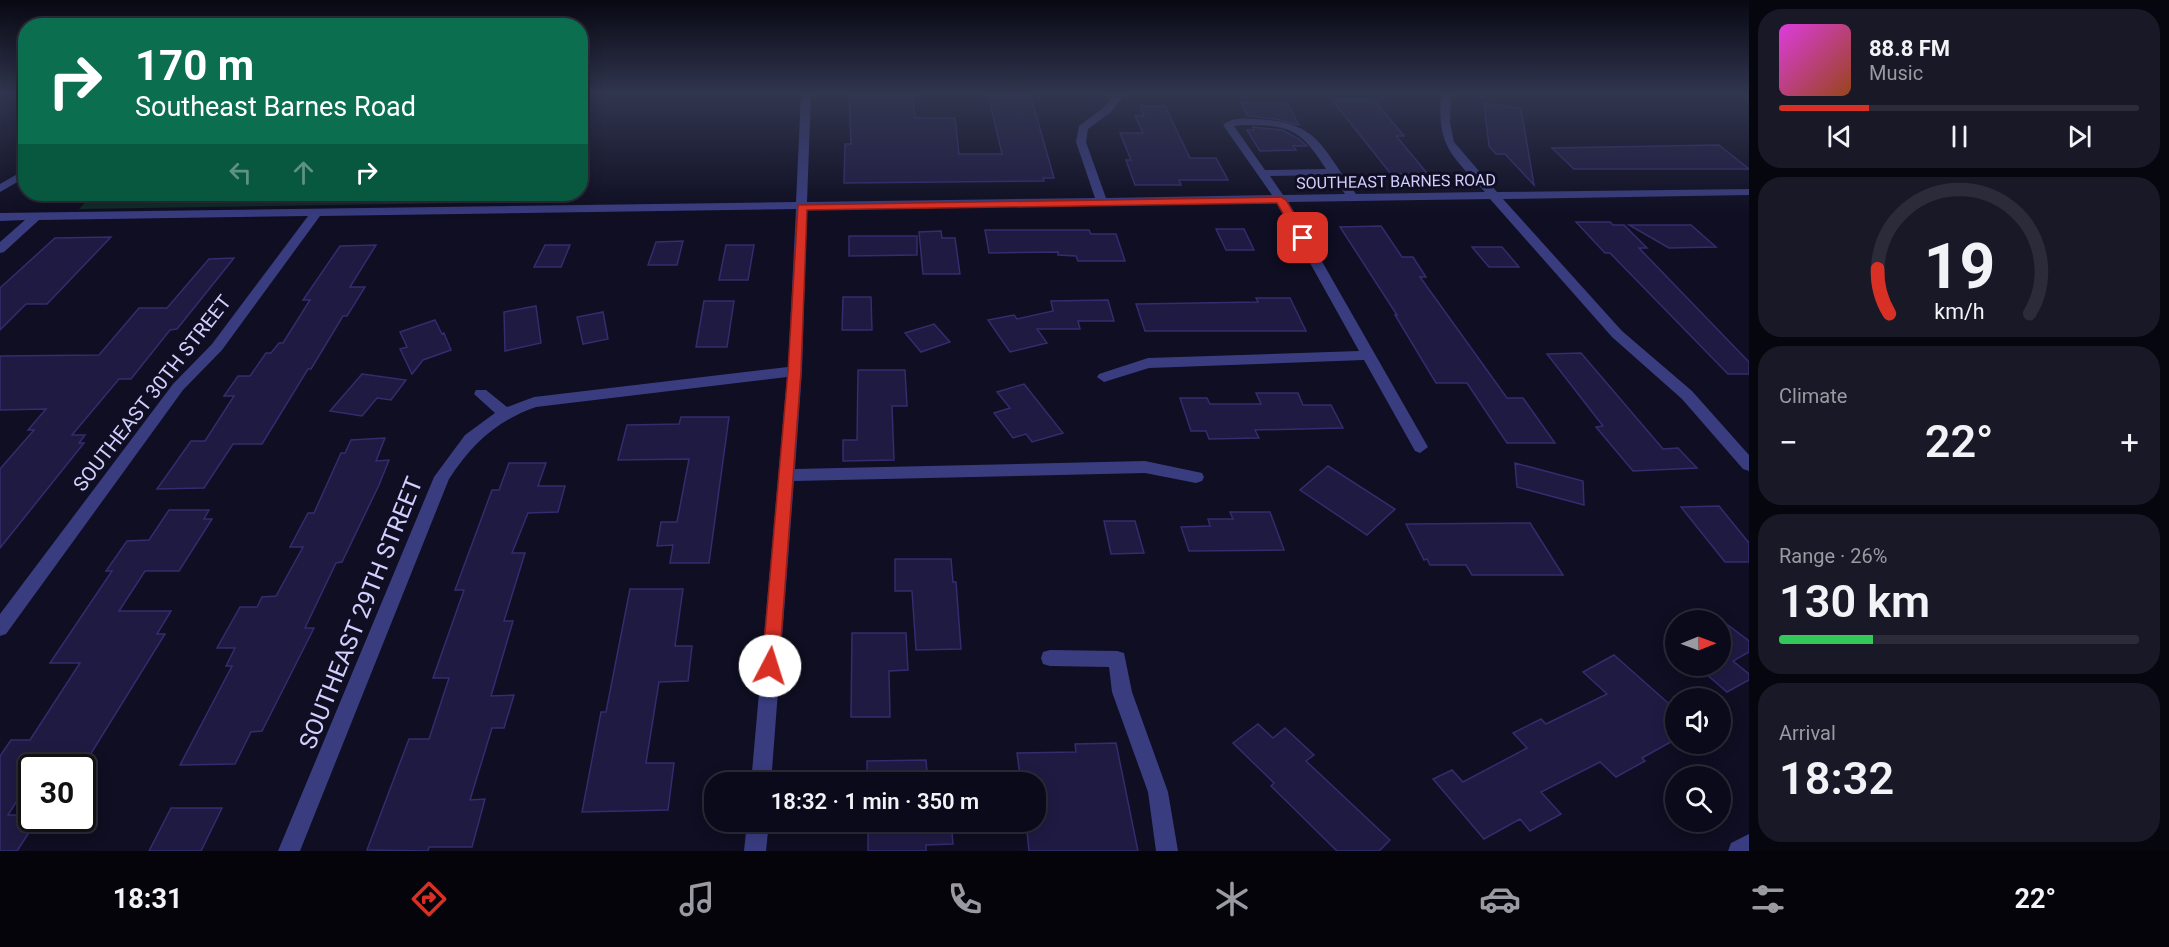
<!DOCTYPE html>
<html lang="en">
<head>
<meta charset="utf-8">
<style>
  :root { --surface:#0b0a1a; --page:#191827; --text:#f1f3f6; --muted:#9a9aa2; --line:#2b2b39; --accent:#d93025 }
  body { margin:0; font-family:Roboto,sans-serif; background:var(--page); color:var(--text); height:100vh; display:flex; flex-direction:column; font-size:22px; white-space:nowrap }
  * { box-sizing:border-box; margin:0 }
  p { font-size:20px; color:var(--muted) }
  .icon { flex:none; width:33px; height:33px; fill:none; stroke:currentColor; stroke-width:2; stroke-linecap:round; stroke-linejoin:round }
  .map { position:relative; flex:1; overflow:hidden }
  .panel { display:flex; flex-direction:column; gap:9px; padding:9px; background:#06060e; width:420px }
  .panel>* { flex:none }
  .banner { position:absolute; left:18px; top:18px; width:570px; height:183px; border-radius:24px; box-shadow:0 3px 15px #0003,0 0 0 2px var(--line); background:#0b6e4f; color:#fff; overflow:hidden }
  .needle { width:39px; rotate:89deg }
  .controls { position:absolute; left:1665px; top:610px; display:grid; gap:12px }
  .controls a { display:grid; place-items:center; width:66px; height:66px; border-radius:50%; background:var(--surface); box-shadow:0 3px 15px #0003,0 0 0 2px var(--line); font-size:30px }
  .speed { position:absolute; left:18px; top:754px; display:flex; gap:12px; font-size:30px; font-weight:700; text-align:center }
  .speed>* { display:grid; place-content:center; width:78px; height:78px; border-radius:50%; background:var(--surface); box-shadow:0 3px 15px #0003,0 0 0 2px var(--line); line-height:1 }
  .speed .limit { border:3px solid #111; border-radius:9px; background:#fff; color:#111 }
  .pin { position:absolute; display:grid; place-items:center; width:51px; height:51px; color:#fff; margin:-26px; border-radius:12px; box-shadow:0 3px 9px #0006 }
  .me { position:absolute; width:66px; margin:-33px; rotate:5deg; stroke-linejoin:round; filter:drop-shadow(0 0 4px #0008) }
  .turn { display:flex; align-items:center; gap:21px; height:126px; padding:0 18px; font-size:27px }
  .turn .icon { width:78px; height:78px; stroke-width:2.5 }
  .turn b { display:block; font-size:42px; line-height:51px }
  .lanes { display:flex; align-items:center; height:57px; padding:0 18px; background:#0003; justify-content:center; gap:30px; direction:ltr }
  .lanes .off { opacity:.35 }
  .big { font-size:45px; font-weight:600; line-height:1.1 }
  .panel .card { flex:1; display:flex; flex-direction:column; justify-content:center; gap:9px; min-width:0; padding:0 21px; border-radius:24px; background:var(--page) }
  .panel .dial { align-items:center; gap:0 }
  .dial svg { height:156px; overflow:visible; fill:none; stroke:var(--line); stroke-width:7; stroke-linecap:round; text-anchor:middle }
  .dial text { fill:var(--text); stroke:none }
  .song { display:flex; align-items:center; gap:18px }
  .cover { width:72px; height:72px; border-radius:9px; background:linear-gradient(135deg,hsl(300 70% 55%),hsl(20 70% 35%)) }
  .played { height:6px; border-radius:3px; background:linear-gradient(90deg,var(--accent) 25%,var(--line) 25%) }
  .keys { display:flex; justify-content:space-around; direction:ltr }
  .heat { display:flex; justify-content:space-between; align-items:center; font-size:33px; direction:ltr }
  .charge { height:9px; border-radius:4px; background:linear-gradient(90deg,#34c759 26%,var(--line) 0) }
  .trip { position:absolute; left:704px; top:772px; width:342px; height:60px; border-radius:24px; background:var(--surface); box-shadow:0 3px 15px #0003,0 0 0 2px var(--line); font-weight:600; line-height:60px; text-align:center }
  .dock { display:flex; height:96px; justify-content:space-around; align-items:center; background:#04040a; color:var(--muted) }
  .dock .icon { width:42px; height:42px }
  .dock .on { color:var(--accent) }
  .dock b { font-size:27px; color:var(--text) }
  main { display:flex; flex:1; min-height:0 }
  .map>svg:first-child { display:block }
  .green { fill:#112b28 }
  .building { fill:#1f1a42; stroke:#332c6e; stroke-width:1.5 }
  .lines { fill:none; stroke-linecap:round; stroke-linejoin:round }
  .minor { fill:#393d80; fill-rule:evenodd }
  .route { fill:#d93025; stroke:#8d1f18; stroke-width:1.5 }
  .labels { text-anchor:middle; stroke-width:6; stroke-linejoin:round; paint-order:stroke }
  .far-street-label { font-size:16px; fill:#d0cffe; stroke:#0f0e22 }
  .street-label { font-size:20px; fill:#d0cffe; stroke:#0f0e22 }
  .near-street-label { font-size:24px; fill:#d0cffe; stroke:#0f0e22 }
</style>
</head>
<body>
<main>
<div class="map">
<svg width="1749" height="851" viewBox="0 0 1749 851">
  <rect width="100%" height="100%" fill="#0f0e22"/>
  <path class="green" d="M 94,194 L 462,194 L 457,203 L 79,209 Z"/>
  <path class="building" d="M 849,94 L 912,94 L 915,118 L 955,118 L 959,154 L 1002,154 L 988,94 L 1030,94 L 1054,178 L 1043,178 L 1044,181 L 844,183 L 845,144 L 851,144 Z
    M 1332,100 L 1374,100 L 1404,136 L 1396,136 L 1427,173 L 1391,174 Z
    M 1241,102 L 1287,103 L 1299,125 L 1276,119 L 1248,116 Z
    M 1484,103 L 1521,109 L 1534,185 L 1505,154 L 1496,154 L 1489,146 Z
    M 1140,106 L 1165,106 L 1190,158 L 1216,158 L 1228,180 L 1179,180 L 1181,185 L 1135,185 L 1126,160 L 1131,160 L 1120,133 L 1143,133 L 1135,116 L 1144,116 Z
    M 1253,127 L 1282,130 L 1299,139 L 1307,146 L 1293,146 L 1296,150 L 1260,151 L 1247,130 L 1254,130 Z
    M 1719,145 L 1749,169 L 1574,169 L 1552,148 Z
    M 1576,222 L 1610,222 L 1613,225 L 1624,225 L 1647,248 L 1639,248 L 1749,362 L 1749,374 L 1728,374 L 1610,253 L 1605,253 Z
    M 1629,225 L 1691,225 L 1716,247 L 1669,248 Z
    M 1381,226 L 1402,257 L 1413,257 L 1426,277 L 1420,277 L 1507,398 L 1523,398 L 1555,443 L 1507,443 L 1467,383 L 1436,383 L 1395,315 L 1397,315 L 1340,227 Z
    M 1216,229 L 1244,229 L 1254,250 L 1226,250 Z
    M 985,230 L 1089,230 L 1091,234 L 1116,234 L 1125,261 L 1078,261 L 1076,256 L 1058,255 L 1058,252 L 989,253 Z
    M 941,231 L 942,238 L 955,238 L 960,274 L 923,274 L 919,232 Z
    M 849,236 L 917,236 L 917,255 L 849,256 Z
    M 111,237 L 47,304 L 26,304 L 0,330 L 0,288 L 55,238 Z
    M 683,241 L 677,265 L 648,265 L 656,242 Z
    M 376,245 L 350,287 L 365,287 L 347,316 L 343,316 L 311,369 L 308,369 L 262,444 L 233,444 L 204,488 L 157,489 L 191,441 L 205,441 L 234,396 L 224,396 L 238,376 L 250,376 L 266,353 L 271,353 L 279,343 L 283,343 L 310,300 L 303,300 L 340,246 Z
    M 545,245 L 570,245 L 561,267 L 534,267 Z
    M 726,245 L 754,245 L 748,280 L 719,280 Z
    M 1472,247 L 1502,247 L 1519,267 L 1489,267 Z
    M 234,258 L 177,329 L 170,330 L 131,379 L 119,379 L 72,435 L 85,435 L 79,443 L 84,443 L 0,548 L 0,469 L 34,430 L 28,430 L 46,409 L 0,410 L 0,356 L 99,355 L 139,308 L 167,308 L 209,259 Z
    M 843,297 L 871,297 L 872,330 L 842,330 Z
    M 1256,298 L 1290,298 L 1306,331 L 1145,331 L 1136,304 L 1258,302 Z
    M 1108,300 L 1114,321 L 1078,321 L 1080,329 L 1037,329 L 1047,343 L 1010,352 L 988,320 L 1014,315 L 1017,319 L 1053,311 L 1051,301 Z
    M 704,301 L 734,301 L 727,347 L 696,347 Z
    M 536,306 L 541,343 L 505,351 L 504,312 Z
    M 603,312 L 608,339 L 583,344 L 577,317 Z
    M 435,320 L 442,334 L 444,333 L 451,350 L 423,360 L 412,374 L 400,349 L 407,347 L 400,332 Z
    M 934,324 L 950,342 L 921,352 L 905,333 Z
    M 1581,353 L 1663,449 L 1678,448 L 1697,468 L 1633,471 L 1596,427 L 1603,426 L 1547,354 Z
    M 858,370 L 905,370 L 907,406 L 892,406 L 894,460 L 843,461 L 843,440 L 857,440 Z
    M 362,374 L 406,380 L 391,400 L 377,398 L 362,416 L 330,411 Z
    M 1024,384 L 1063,433 L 1032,442 L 1026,434 L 1013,438 L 994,413 L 1010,408 L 997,392 Z
    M 1256,393 L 1298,393 L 1303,405 L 1331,405 L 1343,428 L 1255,430 L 1259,438 L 1209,439 L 1206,431 L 1191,431 L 1180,398 L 1207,398 L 1210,404 L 1261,404 Z
    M 681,417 L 729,417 L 709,563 L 670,563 L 673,545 L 657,546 L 661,522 L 677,522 L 689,459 L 618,460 L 627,425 L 679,424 Z
    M 385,438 L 376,461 L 389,460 L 379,485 L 342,562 L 336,563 L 305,628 L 314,628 L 262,731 L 251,732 L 235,764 L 180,765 L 232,666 L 226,666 L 235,648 L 217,648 L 240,607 L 257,607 L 262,597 L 276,596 L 303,547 L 290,547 L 308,513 L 314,513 L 341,453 L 345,453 L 351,440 Z
    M 509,463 L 546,463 L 538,486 L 565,486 L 558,512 L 528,513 L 512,553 L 525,553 L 504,621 L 513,621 L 491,696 L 514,695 L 504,728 L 492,728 L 470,800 L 485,799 L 472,847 L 429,847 L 428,851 L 367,850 L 409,739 L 429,739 L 449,678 L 433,678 L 464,590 L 455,590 L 492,490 L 499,490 Z
    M 1515,463 L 1583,481 L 1584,505 L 1517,487 Z
    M 1328,466 L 1395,509 L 1367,535 L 1300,490 Z
    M 1719,506 L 1749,543 L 1749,562 L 1725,562 L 1681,507 Z
    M 169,510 L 209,510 L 204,519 L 212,519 L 179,571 L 145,571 L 119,611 L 171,611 L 157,634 L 165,634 L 82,768 L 32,768 L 32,777 L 8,815 L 32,815 L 32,828 L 17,851 L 0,851 L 0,756 L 11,740 L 30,740 L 80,663 L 50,663 L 112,571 L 106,571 L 127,541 L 149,540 Z
    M 1230,512 L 1270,512 L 1284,550 L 1189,551 L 1181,527 L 1210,526 L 1208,519 L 1233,519 Z
    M 1104,521 L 1135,521 L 1144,553 L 1111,554 Z
    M 1530,523 L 1563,575 L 1472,575 L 1466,565 L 1430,565 L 1427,559 L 1424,560 L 1406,524 Z
    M 895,559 L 951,559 L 953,582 L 956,582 L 961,649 L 916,650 L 912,591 L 895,591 Z
    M 630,589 L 683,589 L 675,646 L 692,646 L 688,681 L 659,682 L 646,763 L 674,763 L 668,810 L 582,812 L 601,712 L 606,712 Z
    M 1720,619 L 1749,641 L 1749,652 L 1733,661 L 1749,674 L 1749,680 L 1727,692 L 1697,666 L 1720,666 Z
    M 852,633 L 906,633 L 908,670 L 889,671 L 890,717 L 851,717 Z
    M 1614,655 L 1676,710 L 1676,739 L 1642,758 L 1645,761 L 1616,777 L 1600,762 L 1541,792 L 1561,814 L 1530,831 L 1520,819 L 1484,839 L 1433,779 L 1452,770 L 1463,782 L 1527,748 L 1513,733 L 1541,719 L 1546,724 L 1607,694 L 1583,672 Z
    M 1258,724 L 1273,738 L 1285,728 L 1314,755 L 1306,761 L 1390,840 L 1379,851 L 1337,851 L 1271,786 L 1274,783 L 1233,743 Z
    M 1116,743 L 1138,851 L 1029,851 L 1026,822 L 1035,822 L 1035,783 L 1021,783 L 1017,753 L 1076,752 L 1075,744 Z
    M 926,760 L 928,783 L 867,783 L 867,761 Z
    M 171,808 L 222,808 L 201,851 L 149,851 Z
    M 868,822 L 951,822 L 953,844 L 926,845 L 926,851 L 868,851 Z"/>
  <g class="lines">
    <path class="minor" d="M 801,94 L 811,94 L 807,202 L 1095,198 L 1076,142 L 1079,126 L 1103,108 L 1112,98 L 1110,94 L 1120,94 L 1122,98 L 1111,112 L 1088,129 L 1086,142 L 1106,198 L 1272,195 L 1223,125 C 1231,118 1243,118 1254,119 C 1319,121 1321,147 1356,194 L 1485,192 C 1451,154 1437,147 1441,94 L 1451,94 L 1450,122 L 1454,142 L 1497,192 L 1749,189 L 1749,195 L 1503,199 L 1622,331 L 1692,391 L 1749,455 L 1749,471 L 1743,469 L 1682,399 L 1612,337 L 1490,199 L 1288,202 L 1428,447 L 1420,453 L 1415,451 L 1364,360 L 1149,368 L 1104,382 L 1097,377 L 1099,374 L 1148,358 L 1359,351 L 1276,202 L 807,209 L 802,371 L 795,469 L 1145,461 L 1202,473 L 1204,477 L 1202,481 L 1196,483 L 1145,473 L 794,481 L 771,783 L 751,783 L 787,377 L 536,407 C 496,421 472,444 449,479 L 300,851 L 278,851 L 434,477 L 465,435 L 495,413 L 474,394 L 476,390 L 486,390 L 507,407 L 534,397 L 788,367 L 796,209 L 320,216 L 222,350 L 183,390 L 6,634 L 0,636 L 0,614 L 173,384 L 212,344 L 308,216 L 39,220 L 4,252 L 0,253 L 0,242 L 25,220 L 0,221 L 0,213 L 796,202 ZM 1242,125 C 1290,125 1300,128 1326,169 L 1265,170 L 1234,126 ZM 1331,175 L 1345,194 L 1283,195 L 1270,176 Z
      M 26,169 L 26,177 L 0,192 L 0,184 Z
      M 1050,650 L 1117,651 L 1124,653 L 1132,692 L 1168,792 L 1178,851 L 1156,851 L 1148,792 L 1112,692 L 1109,667 L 1050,666 L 1043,664 L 1041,658 L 1043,652 Z
      M 747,822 L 769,822 L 766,851 L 744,851 Z
      M 1749,834 L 1749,851 L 1728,851 L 1731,843 Z"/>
  </g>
  <linearGradient id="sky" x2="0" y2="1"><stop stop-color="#080813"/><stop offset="0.44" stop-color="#31364f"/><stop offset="1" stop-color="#31364f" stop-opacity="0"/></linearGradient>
  <rect width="1749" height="213" fill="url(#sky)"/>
  <path class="route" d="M 1281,197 L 1286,200 L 1309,238 L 1307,241 L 1299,241 L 1277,203 L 807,210 L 801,371 L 779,666 L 776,671 L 770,673 L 764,671 L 762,666 L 788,371 L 798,205 Z"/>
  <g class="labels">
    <g class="far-street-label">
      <text transform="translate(1396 181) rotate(-1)" y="6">SOUTHEAST BARNES ROAD</text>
    </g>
    <g class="street-label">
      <text transform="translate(152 393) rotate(-52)" y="7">SOUTHEAST 30TH STREET</text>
    </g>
    <g class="near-street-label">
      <text transform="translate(361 613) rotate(-68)" y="8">SOUTHEAST 29TH STREET</text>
    </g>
  </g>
</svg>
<div class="controls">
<a><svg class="needle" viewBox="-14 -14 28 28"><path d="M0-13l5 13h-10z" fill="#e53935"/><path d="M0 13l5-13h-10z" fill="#9a9aa2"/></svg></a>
<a><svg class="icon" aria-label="sound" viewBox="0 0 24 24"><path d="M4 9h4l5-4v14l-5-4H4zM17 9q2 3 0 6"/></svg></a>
<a><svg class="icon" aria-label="search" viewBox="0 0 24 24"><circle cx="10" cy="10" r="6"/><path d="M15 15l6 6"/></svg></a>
</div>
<div class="speed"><div class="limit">30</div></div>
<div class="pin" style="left:1303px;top:238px;background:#d93025"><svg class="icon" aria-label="arrive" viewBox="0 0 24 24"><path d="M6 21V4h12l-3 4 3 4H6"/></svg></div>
<svg class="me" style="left:770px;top:666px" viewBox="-20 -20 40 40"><circle r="19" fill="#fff"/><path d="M0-13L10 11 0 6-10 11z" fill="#d93025"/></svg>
<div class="trip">18:32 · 1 min · 350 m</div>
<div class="banner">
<div class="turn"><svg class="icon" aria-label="right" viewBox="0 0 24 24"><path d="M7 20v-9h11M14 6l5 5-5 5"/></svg><div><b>170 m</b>Southeast Barnes Road</div></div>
<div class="lanes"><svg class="icon off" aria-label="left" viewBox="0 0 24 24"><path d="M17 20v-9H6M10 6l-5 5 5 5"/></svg><svg class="icon off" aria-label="ahead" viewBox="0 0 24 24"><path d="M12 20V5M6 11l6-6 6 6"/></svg><svg class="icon" aria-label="right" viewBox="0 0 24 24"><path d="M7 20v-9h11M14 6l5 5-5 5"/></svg></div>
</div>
</div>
<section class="panel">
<div class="card">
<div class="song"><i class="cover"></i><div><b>88.8 FM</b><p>Music</p></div></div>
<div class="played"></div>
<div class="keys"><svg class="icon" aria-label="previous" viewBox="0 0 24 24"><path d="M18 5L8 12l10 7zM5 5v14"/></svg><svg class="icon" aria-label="pause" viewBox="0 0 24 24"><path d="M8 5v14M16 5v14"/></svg><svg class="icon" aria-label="next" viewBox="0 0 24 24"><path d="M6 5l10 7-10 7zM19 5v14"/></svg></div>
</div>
<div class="card dial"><svg viewBox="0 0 100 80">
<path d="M14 69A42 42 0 1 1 86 69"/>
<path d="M14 69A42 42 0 0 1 8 46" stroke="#d93025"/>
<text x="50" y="56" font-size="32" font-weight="700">19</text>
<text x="50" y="72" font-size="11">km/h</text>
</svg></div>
<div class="card"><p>Climate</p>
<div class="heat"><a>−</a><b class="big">22°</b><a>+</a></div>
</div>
<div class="card"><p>Range · 26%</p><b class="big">130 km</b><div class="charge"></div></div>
<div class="card"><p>Arrival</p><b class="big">18:32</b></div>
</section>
</main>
<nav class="dock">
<b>18:31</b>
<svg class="icon on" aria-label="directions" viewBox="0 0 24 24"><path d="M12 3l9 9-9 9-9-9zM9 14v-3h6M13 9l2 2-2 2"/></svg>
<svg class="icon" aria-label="music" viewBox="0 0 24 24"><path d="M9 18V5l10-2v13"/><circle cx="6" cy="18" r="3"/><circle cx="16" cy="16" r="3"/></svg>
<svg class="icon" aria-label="phone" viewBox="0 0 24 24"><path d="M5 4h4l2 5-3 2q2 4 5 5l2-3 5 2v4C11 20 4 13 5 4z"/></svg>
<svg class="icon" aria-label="climate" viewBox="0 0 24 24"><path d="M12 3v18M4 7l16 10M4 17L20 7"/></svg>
<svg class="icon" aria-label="car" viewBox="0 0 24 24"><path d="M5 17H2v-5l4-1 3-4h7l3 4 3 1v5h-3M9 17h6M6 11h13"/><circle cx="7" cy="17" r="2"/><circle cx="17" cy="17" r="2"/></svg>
<svg class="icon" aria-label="filters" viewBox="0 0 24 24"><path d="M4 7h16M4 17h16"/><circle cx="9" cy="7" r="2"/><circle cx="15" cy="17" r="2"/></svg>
<b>22°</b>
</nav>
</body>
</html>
